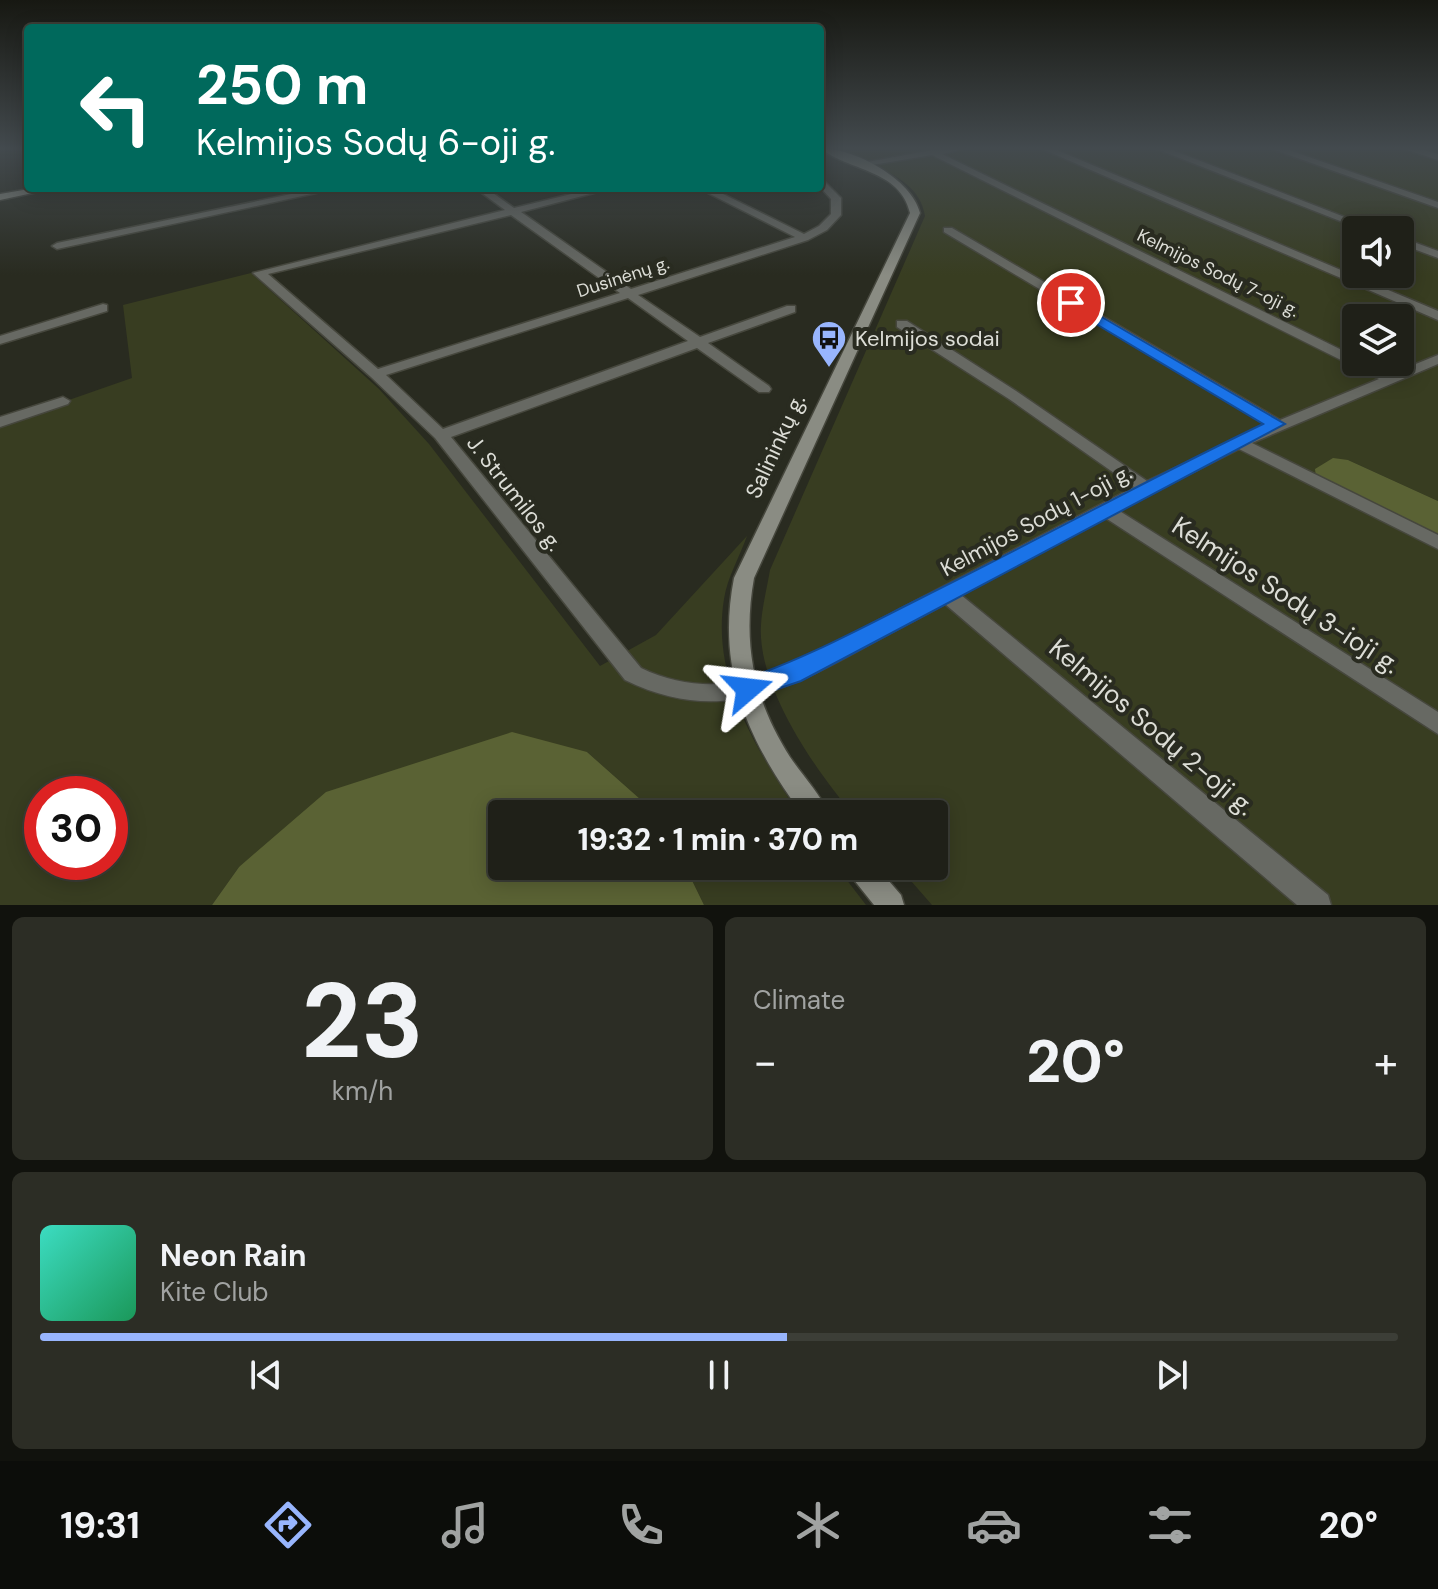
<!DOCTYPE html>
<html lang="en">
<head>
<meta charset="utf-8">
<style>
  :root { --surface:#1f2018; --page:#2c2d25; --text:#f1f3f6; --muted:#a1a3a2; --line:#3c3e37; --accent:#98b5fd }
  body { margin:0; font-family:"DM Sans",sans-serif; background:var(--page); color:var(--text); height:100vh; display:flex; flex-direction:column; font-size:30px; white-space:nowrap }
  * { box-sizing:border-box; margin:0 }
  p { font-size:26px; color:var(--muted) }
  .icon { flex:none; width:44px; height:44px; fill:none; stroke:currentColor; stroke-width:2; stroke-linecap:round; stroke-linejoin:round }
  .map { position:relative; height:905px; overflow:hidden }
  .panel { display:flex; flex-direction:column; gap:12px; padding:12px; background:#11120d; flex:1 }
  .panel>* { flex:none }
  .hud { position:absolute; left:24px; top:24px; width:800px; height:168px; border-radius:8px; box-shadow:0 4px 20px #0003,0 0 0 2px var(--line); background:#00695c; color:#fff; overflow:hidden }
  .controls { position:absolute; left:1342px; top:216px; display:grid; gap:16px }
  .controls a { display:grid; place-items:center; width:72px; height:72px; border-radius:8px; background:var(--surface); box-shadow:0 4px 20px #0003,0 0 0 2px var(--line); font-size:40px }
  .speed { position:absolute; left:24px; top:776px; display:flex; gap:16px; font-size:40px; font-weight:700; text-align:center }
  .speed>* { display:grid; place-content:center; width:104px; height:104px; border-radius:50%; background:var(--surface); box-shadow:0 4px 20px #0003,0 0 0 2px var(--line); line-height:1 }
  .speed .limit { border:12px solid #d22; background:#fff; color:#111 }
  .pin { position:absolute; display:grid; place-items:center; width:68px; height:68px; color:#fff; margin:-34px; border:4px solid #fff; border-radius:50%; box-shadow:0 2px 8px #0007 }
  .me { position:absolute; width:88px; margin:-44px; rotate:73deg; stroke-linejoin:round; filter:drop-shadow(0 0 6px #0008) }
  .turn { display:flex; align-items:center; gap:28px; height:168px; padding:0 40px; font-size:36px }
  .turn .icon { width:104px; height:104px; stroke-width:2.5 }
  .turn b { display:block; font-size:56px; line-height:68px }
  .big { font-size:60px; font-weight:800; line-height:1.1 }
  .panel .tile { flex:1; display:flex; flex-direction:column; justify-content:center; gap:12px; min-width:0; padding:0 28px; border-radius:12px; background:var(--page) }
  .panel .dial { align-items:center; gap:0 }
  .dial b { font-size:104px; line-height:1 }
  .song { display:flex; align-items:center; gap:24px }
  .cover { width:96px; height:96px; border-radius:12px; background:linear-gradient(135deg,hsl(170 70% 55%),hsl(150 70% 35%)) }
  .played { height:8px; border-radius:4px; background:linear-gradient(90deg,var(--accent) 55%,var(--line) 55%) }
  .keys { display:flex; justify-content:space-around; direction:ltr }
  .heat { display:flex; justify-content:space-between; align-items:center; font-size:44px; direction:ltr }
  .panel .tiles { flex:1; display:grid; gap:12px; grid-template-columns:1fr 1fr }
  .tile:last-child { grid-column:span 2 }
  .trip { position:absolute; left:488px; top:800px; width:460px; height:80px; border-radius:8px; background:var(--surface); box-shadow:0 4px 20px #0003,0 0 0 2px var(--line); font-weight:800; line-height:80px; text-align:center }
  .tab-bar { display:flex; height:128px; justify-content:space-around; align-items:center; background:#0c0d0a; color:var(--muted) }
  .tab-bar .icon { width:56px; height:56px }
  .tab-bar .on { color:var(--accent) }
  .tab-bar b { font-size:36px; color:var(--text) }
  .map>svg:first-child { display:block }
  .green { fill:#383d21; fill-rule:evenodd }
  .forest { fill:#5a6234 }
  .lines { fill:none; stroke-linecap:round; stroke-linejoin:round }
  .street-casing { stroke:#46473d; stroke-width:3 }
  .secondary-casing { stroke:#46473d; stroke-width:3 }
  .street { fill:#676963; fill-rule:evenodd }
  .secondary { fill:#8a8c83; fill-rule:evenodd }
  .route { fill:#1a73e8; stroke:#114b97; stroke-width:2 }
  .labels { text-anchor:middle; stroke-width:8; stroke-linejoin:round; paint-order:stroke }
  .far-street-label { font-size:18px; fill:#dcddd6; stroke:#292b20 }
  .poi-label { font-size:22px; fill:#dcddd6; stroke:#292b20; text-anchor:start }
  .street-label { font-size:22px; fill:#dcddd6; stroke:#292b20 }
  .near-street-label { font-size:26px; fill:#dcddd6; stroke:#292b20 }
</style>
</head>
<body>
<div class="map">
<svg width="1438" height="905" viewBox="0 0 1438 905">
  <rect width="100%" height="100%" fill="#292b20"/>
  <path class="green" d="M 830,148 L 1438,148 L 1438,501 L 1348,460 L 1438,539 L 1438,905 L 932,905 L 898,866 L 934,866 L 934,814 L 853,814 C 815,770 757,686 761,625 C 762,607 767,588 770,570 L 925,216 C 920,175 863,162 830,148 ZM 1356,230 L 1400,230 L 1400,274 L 1356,274 ZM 1356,318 L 1400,318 L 1400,362 L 1356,362 Z
    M 251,273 L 379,389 L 429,444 L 600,666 L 656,635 L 747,536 C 740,556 727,578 724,599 C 711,679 757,750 799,814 L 657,814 L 587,752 L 239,867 L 212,905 L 0,905 L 0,424 L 132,378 L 123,305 ZM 42,794 L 110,794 L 110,862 L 42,862 Z
    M 685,866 L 836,866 L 866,905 L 704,905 Z"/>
  <path class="forest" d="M 1333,458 L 1348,460 L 1438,501 L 1438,539 L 1316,477 L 1315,469 Z
    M 512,732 L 587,752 L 657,814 L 502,814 L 502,866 L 685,866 L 704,905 L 212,905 L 239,867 L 326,792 Z"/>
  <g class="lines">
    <g class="street-casing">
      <path id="street" d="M 944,148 L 967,148 L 942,154 L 1356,357 L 1356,362 L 1367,362 L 1391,374 L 1438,355 L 1438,364 L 1252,443 L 1438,535 L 1438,549 L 1239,449 L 1118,510 L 1438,712 L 1438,734 L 1104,517 L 961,595 L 1328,895 L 1331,905 L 1297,905 L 945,604 C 918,619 890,633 863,648 C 782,693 715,724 625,680 L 435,438 L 371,377 L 253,273 L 505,210 L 475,188 L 486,188 L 514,208 L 596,188 L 613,188 L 521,212 L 631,289 L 795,237 L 698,188 L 711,188 L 804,234 L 819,226 L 831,214 L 831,199 L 820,187 L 820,179 L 823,180 L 841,198 L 841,215 L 827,230 L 808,240 L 638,295 L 700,337 L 787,306 L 795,306 L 795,312 L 708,343 L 769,386 L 771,389 L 769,392 L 759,392 L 697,348 L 451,437 L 641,668 C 691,692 743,688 793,665 L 1134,487 L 1009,399 L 897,327 L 897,321 L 907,321 L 1019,393 L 1147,481 L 1267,425 L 944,232 L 944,228 L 952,228 L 1280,420 L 1379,379 L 932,155 L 860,167 L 856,164 ZM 511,215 L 620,293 L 378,369 L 268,274 ZM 628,298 L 688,341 L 443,429 L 386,375 Z
        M 1040,148 L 1052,148 L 1438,311 L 1438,320 Z
        M 1154,148 L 1167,148 L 1378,230 L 1363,230 Z
        M 1269,148 L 1283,148 L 1438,202 L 1438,208 Z
        M 1401,148 L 1416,148 L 1438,154 L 1438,160 Z
        M 320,188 L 339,188 L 57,249 L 52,246 L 57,243 Z
        M 1400,237 L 1438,251 L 1438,258 L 1400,244 Z
        M 103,304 L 107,305 L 107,311 L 0,344 L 0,336 Z
        M 63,397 L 70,401 L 68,404 L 0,427 L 0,417 Z"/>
    </g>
    <g class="secondary-casing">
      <path id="secondary" d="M 820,148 C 854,148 912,179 920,213 L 754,578 C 742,644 754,701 790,757 C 803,776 820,794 829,814 L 802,814 C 748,741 716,670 734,578 L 910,213 C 900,169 848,171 820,148 Z
        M 35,188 L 56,188 L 0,200 L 0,194 Z
        M 846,866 L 876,866 L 901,895 L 904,905 L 874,905 L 850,875 Z"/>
    </g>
    <use href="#street" class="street"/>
    <use href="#secondary" class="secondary"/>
  </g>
  <linearGradient id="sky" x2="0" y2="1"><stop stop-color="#171812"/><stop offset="0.54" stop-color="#434a4e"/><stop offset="1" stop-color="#434a4e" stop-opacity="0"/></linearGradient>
  <rect width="1438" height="275" fill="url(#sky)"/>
  <path class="route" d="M 1071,299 L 1285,424 L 801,681 L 748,699 L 739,696 L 736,689 L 739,681 C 803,660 861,628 921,598 C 1036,541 1148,479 1263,424 L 1066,306 L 1066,300 Z"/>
  <defs>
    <g id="bus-pin" transform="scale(1.8)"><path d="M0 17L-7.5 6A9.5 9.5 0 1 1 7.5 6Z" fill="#98b5fd" stroke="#292b20"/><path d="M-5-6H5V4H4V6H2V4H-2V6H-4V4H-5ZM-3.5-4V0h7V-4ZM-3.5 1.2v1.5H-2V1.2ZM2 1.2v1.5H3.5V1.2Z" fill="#111"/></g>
  </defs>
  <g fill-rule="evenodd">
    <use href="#bus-pin" x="829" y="338"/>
  </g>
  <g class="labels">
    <g class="far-street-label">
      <text transform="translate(1218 273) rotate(26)" y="6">Kelmijos Sodų 7-oji g.</text>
      <text transform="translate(623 277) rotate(-18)" y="6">Dusinėnų g.</text>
    </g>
    <g class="poi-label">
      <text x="855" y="346">Kelmijos sodai</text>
    </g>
    <g class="street-label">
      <text transform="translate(775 446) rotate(-65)" y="8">Salininkų g.</text>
      <text transform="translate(515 493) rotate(52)" y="8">J. Strumilos g.</text>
      <text transform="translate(1036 520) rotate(-28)" y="8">Kelmijos Sodų 1-oji g.</text>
    </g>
    <g class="near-street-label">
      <text transform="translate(1286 595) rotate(33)" y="9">Kelmijos Sodų 3-ioji g.</text>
      <text transform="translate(1152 727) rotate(40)" y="9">Kelmijos Sodų 2-oji g.</text>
    </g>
  </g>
</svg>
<div class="controls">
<a><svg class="icon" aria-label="sound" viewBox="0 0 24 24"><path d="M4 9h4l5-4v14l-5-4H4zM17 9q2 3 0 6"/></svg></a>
<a><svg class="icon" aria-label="layers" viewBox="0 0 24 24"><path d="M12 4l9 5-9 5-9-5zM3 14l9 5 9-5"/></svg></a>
</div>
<div class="speed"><div class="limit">30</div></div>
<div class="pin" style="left:1071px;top:303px;background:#d93025"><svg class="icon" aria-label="arrive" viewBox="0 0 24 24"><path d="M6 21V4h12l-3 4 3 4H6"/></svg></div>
<svg class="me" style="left:748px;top:689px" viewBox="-20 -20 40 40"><path d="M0-17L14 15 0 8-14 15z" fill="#1a73e8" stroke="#fff" stroke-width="4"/></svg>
<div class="trip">19:32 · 1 min · 370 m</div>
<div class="hud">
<div class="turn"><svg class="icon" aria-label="left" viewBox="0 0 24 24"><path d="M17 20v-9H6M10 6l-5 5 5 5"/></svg><div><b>250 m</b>Kelmijos Sodų 6-oji g.</div></div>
</div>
</div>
<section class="panel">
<div class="tiles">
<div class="tile dial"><b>23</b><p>km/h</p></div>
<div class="tile"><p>Climate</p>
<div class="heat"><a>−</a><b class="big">20°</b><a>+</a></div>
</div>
<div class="tile">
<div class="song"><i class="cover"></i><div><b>Neon Rain</b><p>Kite Club</p></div></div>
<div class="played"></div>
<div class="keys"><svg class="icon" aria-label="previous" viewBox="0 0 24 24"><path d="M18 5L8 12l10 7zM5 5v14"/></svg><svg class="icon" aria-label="pause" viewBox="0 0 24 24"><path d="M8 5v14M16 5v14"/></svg><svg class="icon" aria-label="next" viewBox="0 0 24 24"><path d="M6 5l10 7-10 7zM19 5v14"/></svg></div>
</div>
</div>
</section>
<nav class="tab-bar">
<b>19:31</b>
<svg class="icon on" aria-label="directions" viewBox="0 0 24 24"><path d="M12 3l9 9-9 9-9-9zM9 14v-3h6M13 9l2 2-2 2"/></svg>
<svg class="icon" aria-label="music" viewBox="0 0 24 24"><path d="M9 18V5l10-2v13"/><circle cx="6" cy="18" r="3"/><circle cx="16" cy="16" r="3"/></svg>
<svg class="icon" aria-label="phone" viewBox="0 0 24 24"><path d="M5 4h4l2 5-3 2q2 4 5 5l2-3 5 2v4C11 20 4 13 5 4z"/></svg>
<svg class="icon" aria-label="climate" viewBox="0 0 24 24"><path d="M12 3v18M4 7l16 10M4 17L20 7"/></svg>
<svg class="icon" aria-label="car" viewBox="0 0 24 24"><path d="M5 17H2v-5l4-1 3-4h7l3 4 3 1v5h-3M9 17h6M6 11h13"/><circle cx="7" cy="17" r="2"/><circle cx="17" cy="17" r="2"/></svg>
<svg class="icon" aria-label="filters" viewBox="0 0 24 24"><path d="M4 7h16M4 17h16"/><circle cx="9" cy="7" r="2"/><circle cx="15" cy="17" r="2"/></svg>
<b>20°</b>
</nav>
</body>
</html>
